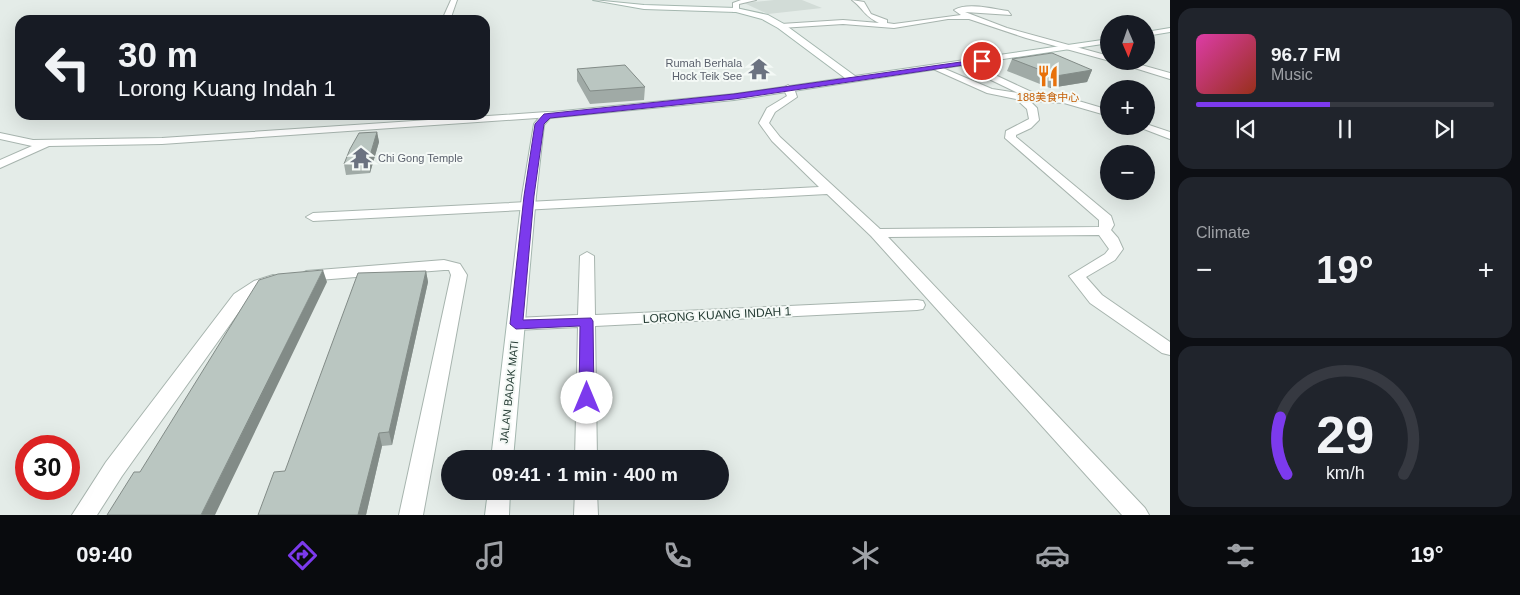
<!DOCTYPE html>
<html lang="en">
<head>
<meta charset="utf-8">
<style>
  :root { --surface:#171b24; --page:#20242c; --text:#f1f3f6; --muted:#9ea1a6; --line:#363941; --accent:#7c3aed }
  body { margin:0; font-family:Helvetica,"Noto Sans SC",sans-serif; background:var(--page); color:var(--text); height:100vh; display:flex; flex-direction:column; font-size:19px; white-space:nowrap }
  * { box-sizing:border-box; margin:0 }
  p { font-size:16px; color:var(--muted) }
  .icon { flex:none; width:28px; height:28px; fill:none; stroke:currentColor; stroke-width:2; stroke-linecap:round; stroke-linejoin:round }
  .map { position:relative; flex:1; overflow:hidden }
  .drawer { display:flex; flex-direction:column; gap:8px; padding:8px; background:#0d0f14; width:350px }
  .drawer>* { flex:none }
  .top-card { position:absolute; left:15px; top:15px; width:475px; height:105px; border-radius:15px; box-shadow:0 5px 20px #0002; background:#171b24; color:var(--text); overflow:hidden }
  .needle { width:32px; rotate:178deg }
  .buttons { position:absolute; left:1100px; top:15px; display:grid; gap:10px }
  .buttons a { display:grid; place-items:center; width:55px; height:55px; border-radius:50%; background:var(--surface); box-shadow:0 5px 20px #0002; font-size:25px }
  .speed { position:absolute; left:15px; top:435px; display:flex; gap:10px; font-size:25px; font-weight:700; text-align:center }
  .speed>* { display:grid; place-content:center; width:65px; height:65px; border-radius:50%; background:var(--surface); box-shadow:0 5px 20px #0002; line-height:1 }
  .speed .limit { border:8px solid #d22; background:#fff; color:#111 }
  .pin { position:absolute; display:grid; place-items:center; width:42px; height:42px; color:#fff; margin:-21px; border:2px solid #fff; border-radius:50%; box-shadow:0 1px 5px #0007 }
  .me { position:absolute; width:55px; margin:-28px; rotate:0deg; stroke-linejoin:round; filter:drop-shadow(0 0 4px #0008) }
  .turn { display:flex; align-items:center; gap:18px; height:105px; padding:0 20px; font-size:22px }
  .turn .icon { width:65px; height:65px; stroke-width:2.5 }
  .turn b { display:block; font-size:35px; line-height:42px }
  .big { font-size:38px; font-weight:600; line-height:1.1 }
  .drawer .tile { flex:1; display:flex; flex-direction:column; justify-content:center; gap:8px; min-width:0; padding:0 18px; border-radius:15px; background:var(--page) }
  .drawer .dial { align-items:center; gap:0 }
  .dial svg { height:130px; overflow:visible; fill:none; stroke:var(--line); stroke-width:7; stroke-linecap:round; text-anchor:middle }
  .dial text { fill:var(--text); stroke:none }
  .song { display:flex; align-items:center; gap:15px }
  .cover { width:60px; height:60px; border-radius:8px; background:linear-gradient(135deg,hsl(320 70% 55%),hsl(10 70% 35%)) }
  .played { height:5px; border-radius:2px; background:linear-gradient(90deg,var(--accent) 45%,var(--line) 45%) }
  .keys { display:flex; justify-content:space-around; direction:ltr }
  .heat { display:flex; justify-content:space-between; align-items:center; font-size:28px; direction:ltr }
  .trip { position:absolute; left:441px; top:450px; width:288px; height:50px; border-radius:25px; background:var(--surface); box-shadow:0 5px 20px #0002; font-weight:600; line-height:50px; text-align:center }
  .tab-bar { display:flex; height:80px; justify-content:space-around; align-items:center; background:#090b0e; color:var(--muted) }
  .tab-bar .icon { width:35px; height:35px }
  .tab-bar .active { color:var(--accent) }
  .tab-bar b { font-size:22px; color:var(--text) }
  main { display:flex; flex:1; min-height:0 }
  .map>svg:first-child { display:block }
  .built { fill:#d2dcd7 }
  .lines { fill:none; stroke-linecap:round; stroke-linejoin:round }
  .minor-casing { stroke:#a7b4ae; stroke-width:2 }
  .secondary-casing { stroke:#a4b7af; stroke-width:2 }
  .minor { fill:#fff; fill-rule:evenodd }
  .secondary { fill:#fff; fill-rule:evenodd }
  .wall { fill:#a0aaa6 }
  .shaded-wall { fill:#828b87 }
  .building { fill:#bac6c1; stroke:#828b87 }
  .route { fill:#7c3aed; stroke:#51269a }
  .labels { text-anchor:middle; stroke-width:4; stroke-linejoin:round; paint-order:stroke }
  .far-worship-label { font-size:11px; fill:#5b616d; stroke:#f4f9f6; text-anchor:end }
  .far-food-label { font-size:11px; fill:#c56008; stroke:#f4f9f6 }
  .far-street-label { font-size:11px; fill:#253c34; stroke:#f4f9f6 }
  .street-label { font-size:12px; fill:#253c34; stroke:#f4f9f6 }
</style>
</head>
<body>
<main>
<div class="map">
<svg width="1170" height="515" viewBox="0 0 1170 515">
  <rect width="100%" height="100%" fill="#e4ece8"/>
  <path class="built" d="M 774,0 L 802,0 L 822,8 L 768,14 L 744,3 Z"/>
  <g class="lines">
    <g class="minor-casing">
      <path id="minor" d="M 451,0 L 457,0 L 450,20 L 442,20 Z
        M 741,0 L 756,0 L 739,4 L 739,12 L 733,12 L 733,3 Z
        M 852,0 L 864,2 L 871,14 L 887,20 L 887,23 L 894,24 L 961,15 L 954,10 C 968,2 993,9 1008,11 L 1011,15 L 965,12 L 1007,28 L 1109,56 L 1110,61 L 1026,38 L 969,19 L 948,19 L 894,28 L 843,24 L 781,28 L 777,26 L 781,24 L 843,20 L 879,23 C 863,15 864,9 852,0 Z
        M 965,61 L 1038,95 L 1065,97 L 1109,110 L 1109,116 L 1064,103 L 1030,101 L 1037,108 L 1039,120 L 1031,128 L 1016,135 L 1016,137 L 1111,216 L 1114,225 L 1111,230 L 1118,238 L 1123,249 L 1115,260 L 1086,277 L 1102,295 L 1170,342 L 1170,355 L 1162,353 L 1090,303 L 1069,276 L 1105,254 L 1109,249 L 1099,235 L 888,237 L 1145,508 L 1149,515 L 1122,515 L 871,236 L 827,194 L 313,221 L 306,217 L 313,213 L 819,187 L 772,141 L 759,123 L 767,108 L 787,96 L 783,88 L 788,85 L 795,91 L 797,97 L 775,112 L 769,123 L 780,137 L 880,229 L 1099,227 L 1099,220 L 1005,138 L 1006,131 L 1029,119 L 1027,109 L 1016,99 L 987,93 L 931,68 L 938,66 L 992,89 L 1018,93 L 962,66 L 961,64 Z
        M 1112,61 L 1127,61 L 1170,73 L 1170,79 Z
        M 547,112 L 551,113 L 551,117 L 162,144 L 49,146 L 0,168 L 0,160 L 32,146 L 0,139 L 0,133 L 33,140 L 162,138 Z
        M 1146,124 L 1170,132 L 1170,139 L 1136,126 L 1146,126 Z
        M 587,252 L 594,256 L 595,315 L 917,300 L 923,301 L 925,305 L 923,309 L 917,310 L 595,326 L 597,459 L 575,459 L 578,327 L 516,330 L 510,328 L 507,324 L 510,320 L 516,318 L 578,315 L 580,256 Z
        M 444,260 L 460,264 L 467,275 L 423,515 L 399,515 L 451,275 L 449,270 L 444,270 L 306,281 L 298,276 L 306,271 Z
        M 273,275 L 279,277 L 281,280 C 279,283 253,295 246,302 L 122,476 L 97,515 L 72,515 L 106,462 L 234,294 L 254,281 Z
        M 575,491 L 597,491 L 598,515 L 574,515 Z"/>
    </g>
    <g class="secondary-casing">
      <path id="secondary" d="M 593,0 L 644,5 L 736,8 L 768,15 L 784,24 L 855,76 L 1109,39 L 1109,43 L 734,100 L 550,118 L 544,125 L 536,196 L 513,459 L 491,459 L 522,196 L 534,124 L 543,113 L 734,94 L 845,78 L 778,28 L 762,19 L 736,12 L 644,9 Z
        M 1170,28 L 1170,32 L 1146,36 L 1146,32 Z
        M 488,491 L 510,491 L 509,515 L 485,515 Z"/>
    </g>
    <use href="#minor" class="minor"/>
    <use href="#secondary" class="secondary"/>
  </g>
  <path class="wall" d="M 1012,59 L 1092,70 L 1087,82 L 1050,88 L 1007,71 Z
    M 577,69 L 645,87 L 644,100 L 590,104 L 577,81 Z
    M 377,132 L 379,142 L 370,173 L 346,175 L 344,164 Z
    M 426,271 L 428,282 L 392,445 L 382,446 L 366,515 L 258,515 Z"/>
  <path class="shaded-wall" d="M 1092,70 L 1087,82 L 1050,88 L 1056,76 Z
    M 377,132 L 379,142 L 370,173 L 368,162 Z
    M 323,270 L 327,282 L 215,515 L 201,515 Z
    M 426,271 L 428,282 L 392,445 L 389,432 Z
    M 379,433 L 382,446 L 366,515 L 358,515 Z"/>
  <path class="building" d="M 1052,53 L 1092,70 L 1056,76 L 1012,59 Z
    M 625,65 L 645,87 L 590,91 L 577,69 Z
    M 377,132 L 368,162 L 344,164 L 350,149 L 359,133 Z
    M 323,270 L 201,515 L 107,515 L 134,472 L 140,472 L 259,280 L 278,274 Z
    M 426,271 L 389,432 L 379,433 L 358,515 L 258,515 L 274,472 L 285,471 L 358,273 Z"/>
  <path class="route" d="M 982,59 L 984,62 L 734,99 L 550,118 L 544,124 L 534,196 L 523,320 L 591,318 L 593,321 L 594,398 L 592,402 L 581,402 L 579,398 L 580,326 L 516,329 L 510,324 L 524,196 L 535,124 L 544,114 L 734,94 Z"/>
  <defs>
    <g id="temple-bare" transform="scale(1.725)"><path d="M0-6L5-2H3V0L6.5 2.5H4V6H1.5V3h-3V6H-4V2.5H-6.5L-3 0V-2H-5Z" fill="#6b7280" stroke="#f4f9f6" stroke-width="2.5" paint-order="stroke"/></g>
    <g id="restaurant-bare" transform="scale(1.725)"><path d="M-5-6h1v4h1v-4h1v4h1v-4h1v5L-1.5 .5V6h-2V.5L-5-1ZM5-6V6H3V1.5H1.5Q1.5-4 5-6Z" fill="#e8710a" stroke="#f4f9f6" stroke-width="2.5" paint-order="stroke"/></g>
  </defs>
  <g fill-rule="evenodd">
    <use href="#temple-bare" x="759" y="69"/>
    <use href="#restaurant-bare" x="1048" y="76"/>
    <use href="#temple-bare" x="361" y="158"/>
  </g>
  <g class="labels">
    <g class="far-worship-label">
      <text x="742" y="67">Rumah Berhala<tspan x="742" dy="13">Hock Teik See</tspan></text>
      <text x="378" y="162" text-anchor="start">Chi Gong Temple</text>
    </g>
    <g class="far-food-label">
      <text x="1048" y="101">188美食中心</text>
    </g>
    <g class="far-street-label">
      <text transform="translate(509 392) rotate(-84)" y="4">JALAN BADAK MATI</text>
    </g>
    <g class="street-label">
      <text transform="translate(717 315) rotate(-3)" y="4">LORONG KUANG INDAH 1</text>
    </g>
  </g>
</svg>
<div class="buttons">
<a><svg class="needle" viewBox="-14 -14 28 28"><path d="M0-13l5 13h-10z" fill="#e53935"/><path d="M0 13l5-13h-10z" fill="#9ea1a6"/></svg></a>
<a>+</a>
<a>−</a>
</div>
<div class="speed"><div class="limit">30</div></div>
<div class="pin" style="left:982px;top:61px;background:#d93025"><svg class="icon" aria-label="arrive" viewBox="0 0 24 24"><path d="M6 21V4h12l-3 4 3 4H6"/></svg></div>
<svg class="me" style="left:587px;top:398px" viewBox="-20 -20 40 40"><circle r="19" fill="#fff"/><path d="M0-13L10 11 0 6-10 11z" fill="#7c3aed"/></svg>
<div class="trip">09:41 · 1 min · 400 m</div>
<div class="top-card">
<div class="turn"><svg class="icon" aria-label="left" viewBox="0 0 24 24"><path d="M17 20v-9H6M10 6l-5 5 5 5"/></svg><div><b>30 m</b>Lorong Kuang Indah 1</div></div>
</div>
</div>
<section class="drawer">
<div class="tile">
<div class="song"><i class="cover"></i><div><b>96.7 FM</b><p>Music</p></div></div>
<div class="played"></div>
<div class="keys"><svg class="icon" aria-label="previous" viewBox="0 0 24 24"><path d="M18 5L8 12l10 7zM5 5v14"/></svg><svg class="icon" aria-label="pause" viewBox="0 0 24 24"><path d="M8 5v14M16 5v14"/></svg><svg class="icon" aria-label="next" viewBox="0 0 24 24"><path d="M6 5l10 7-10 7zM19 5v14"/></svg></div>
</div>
<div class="tile"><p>Climate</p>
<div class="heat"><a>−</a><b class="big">19°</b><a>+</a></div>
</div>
<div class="tile dial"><svg viewBox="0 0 100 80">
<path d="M14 69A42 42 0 1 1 86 69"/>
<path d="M14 69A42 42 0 0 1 10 34" stroke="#7c3aed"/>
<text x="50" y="56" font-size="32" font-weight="700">29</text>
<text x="50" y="72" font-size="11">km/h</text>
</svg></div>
</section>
</main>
<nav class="tab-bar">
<b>09:40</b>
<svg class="icon active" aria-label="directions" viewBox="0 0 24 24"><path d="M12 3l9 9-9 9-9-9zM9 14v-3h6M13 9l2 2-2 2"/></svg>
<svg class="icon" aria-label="music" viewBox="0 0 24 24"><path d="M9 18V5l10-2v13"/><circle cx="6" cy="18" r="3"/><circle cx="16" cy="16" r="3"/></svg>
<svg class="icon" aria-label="phone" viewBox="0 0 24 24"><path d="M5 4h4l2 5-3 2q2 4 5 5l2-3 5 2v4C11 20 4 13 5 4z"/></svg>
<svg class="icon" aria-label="climate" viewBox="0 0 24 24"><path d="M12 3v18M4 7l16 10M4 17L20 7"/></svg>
<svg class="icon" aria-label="car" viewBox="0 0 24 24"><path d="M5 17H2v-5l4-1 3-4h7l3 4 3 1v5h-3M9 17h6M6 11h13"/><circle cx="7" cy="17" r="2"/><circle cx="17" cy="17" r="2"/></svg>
<svg class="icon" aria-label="filters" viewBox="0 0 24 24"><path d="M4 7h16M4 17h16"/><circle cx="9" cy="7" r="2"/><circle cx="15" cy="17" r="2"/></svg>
<b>19°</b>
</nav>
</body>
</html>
